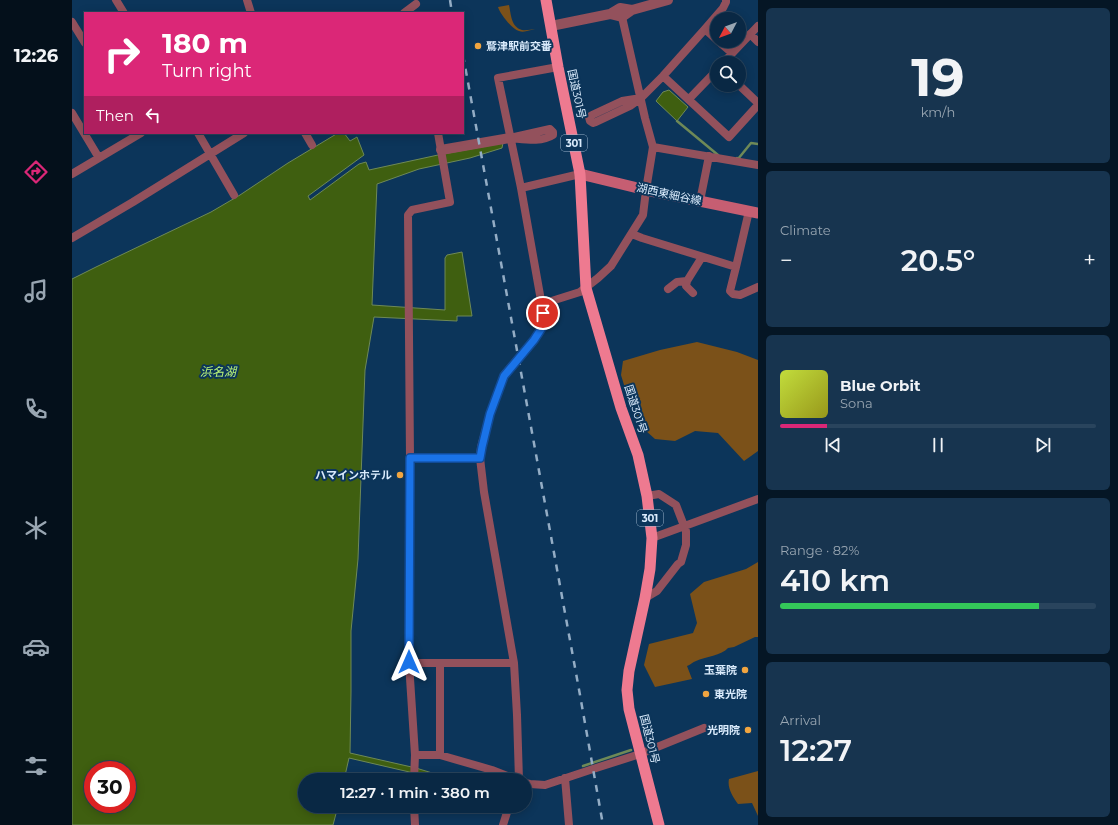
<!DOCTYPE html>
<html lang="en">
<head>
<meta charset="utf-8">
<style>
  :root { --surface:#092844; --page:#17344f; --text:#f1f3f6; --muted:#99a6b2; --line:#29445d; --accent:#db2777 }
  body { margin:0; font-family:Montserrat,"Noto Sans JP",sans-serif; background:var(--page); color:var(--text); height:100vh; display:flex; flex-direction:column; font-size:15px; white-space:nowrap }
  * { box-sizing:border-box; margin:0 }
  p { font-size:13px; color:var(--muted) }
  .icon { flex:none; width:22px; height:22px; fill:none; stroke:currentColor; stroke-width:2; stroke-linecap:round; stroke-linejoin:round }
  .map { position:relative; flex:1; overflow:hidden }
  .sheet { display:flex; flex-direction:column; gap:8px; padding:8px; background:#051625; width:360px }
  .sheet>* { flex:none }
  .guide { position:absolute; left:12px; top:12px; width:380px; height:122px; border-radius:0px; box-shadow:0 2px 10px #0003,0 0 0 1px var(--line); background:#db2777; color:#fff; overflow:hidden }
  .needle { width:26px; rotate:229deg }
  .controls { position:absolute; left:638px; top:12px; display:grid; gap:8px }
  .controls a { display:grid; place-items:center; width:36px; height:36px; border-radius:50%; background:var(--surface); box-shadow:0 2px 10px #0003,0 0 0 1px var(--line); font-size:20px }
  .speed { position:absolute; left:12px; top:761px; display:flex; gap:8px; font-size:20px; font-weight:700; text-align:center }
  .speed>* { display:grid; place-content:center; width:52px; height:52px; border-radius:50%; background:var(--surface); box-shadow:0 2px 10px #0003,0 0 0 1px var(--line); line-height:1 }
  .speed .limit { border:6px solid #d22; background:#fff; color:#111 }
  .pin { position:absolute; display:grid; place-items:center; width:34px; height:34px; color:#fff; margin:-17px; border:2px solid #fff; border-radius:50%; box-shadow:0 1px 4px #0007 }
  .me { position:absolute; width:44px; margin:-22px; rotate:0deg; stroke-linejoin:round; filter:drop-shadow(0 0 3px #0008) }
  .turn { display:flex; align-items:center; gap:14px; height:84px; padding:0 12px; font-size:18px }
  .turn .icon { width:52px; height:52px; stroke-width:2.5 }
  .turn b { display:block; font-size:28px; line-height:34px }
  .then { display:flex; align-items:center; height:38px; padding:0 12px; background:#0003; gap:8px; font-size:15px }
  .big { font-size:30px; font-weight:600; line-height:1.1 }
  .sheet .widget { flex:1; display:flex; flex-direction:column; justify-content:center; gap:6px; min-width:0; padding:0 14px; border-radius:6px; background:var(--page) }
  .sheet .dial { align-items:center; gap:0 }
  .dial b { font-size:52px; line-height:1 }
  .song { display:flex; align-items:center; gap:12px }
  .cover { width:48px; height:48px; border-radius:6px; background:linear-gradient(135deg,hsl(70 70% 55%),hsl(60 70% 35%)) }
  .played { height:4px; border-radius:2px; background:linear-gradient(90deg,var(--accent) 15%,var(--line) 15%) }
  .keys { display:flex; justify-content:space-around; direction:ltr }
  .heat { display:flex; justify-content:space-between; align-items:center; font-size:22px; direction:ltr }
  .charge { height:6px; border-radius:3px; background:linear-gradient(90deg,#34c759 82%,var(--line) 0) }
  .trip { position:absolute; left:226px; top:773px; width:234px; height:40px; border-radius:20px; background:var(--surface); box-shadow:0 2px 10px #0003,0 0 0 1px var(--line); font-weight:600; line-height:40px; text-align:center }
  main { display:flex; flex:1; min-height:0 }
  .menu { display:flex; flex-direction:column; width:72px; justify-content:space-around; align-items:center; background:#04101b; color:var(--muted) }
  .menu .icon { width:28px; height:28px }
  .menu .current { color:var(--accent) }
  .menu b { font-size:18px; color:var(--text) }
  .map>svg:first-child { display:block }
  .green { fill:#7b5119 }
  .water { fill:#3f5f10; stroke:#6e8957; fill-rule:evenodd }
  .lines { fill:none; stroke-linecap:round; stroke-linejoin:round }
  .stream { stroke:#6e8957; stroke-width:2.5 }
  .minor { stroke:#93515c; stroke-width:8 }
  .tertiary { stroke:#93515c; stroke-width:10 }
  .secondary { stroke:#c65e72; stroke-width:11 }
  .trunk { stroke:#ee7a90; stroke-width:11 }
  .rail { stroke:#94adc5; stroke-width:2.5; stroke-dasharray:7 7; stroke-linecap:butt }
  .route-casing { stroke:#114b97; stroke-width:10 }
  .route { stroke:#1a73e8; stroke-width:7 }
  .poi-dot { fill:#f1a540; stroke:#0c355a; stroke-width:1.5 }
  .labels { text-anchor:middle; stroke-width:4; stroke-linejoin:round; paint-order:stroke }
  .shield { fill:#0c355a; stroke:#9cb4cb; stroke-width:1 }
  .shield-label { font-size:10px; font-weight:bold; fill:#daebfc }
  .poi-label { font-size:11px; font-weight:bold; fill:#daebfc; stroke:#0c355a; text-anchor:end }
  .street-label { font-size:11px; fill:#daebfc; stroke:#0c355a }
  .water-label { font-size:12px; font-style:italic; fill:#bbf578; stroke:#0c355a }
</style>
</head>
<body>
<main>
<nav class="menu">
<b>12:26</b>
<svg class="icon current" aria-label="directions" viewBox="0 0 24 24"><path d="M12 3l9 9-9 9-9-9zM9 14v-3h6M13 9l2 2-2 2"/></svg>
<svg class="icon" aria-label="music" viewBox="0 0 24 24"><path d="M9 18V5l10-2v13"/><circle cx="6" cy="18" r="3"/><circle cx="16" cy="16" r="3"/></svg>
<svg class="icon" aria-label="phone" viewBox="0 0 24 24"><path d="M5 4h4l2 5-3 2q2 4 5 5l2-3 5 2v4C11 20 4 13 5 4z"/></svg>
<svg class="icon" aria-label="climate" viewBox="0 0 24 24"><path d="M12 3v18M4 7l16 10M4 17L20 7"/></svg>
<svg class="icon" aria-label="car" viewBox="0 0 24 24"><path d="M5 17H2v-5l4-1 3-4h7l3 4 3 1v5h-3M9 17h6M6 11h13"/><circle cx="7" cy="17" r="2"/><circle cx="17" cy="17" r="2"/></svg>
<svg class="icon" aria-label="filters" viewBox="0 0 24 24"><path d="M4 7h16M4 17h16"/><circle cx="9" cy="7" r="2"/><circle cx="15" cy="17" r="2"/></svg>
</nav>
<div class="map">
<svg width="686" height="825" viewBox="0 0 686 825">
  <rect width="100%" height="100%" fill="#0c355a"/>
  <path class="green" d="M 437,5 C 439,14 439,27 450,30 C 454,31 460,29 463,29 C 458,30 452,33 447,31 C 440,29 428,14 426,7 Z
    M 625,342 L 665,352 L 686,360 L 686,451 L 672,461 L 646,433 L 623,431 L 603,441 L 583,439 L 563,421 L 549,375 L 551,361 L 588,350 Z
    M 686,562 L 686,637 L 683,637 L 662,647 L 656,648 C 650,655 633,657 624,661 C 621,662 618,665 615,666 L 620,679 L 583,687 L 572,665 L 577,644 L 621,633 L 625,623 L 618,594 L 632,582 L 674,569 Z
    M 686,771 L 686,816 L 680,803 L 666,804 C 661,797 655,788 657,779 Z"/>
  <path class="water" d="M 597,90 L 616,107 L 605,121 L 584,101 L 591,92 Z
    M 266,133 L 272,133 L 278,141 L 285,137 L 292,155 L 236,196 L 238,200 L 287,164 L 294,162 L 297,170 L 366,155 L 431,143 L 430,148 L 398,158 L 347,169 L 305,184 L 300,305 L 373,310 L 373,258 L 375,255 L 390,252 L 400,316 L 385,316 L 385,321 L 302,317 L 293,370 L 286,559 L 279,631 L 279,692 L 278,753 L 344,768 L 383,780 L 372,780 L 277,758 L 272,780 L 233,780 L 233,806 L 266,806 L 261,825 L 0,825 L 0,279 L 24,267 L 139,212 L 168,195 L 216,163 ZM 21,770 L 55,770 L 55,804 L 21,804 Z"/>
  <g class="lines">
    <path class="stream" d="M 605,121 L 646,155
      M 665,158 L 666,159 L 679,143 L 686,144
      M 511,766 L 559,750"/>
    <path class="minor" d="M 44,0 L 52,13
      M 175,0 L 179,13
      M 332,13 L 344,4
      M 0,22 L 13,43
      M 633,29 L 645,40
      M 678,34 L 686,42
      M 646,41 L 660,53
      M 651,63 L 686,26
      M 591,76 L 657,137 L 686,105
      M 667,85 L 686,103
      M 569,98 L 550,101 L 520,115 L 517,117 L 518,121 L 521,123 L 524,122 L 558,106 L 569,98 L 591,76 L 633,29 L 651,8 L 654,2 L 654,0
      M 617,99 L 645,70
      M 0,113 L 27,158
      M 478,129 L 481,132 L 481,135 C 469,143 451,139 438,138 Z
      M 126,133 L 162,195
      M 233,133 L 240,145
      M 581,147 L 686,165
      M 0,174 L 69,133
      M 449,188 L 508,174
      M 628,201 L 637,156
      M 560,234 L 570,238 L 664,267 L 677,211
      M 0,238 L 61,202 L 172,133
      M 664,267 L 658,291 L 661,294 L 668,295 L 686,287
      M 615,281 L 614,286 L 621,293
      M 596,289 L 605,282 L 615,281 L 630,257
      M 470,304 L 508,292 L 526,278 L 539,266 L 571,215 L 574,190 L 581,147 L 573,118 L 550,17
      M 338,458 L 408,458
      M 580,538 L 686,499
      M 573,598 L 585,591 L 606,564 L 609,562 L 614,545 L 614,531 L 604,505 L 587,494 L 575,496
      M 337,663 L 442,663
      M 343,755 L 368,755 L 420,770 L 446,780
      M 368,755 L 368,663
      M 493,778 L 497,825
      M 342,780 L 343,755 L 337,663 L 338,458 L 336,215 L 340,210 L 378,202 L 366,133
      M 447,780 L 445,715 L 442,663 L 412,492 L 408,458 L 409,447 L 418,414 L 432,375 L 462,340 L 473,323 L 449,188 L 426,78 L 486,67
      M 453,783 L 458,784 L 473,785 L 521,769 L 568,754 L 632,728
      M 342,806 L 343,825
      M 431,825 L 437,806"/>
    <path class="tertiary" d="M 538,14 L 550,17 L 560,10 L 596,0
      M 479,26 L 538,14 L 548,8 L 560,10
      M 369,150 L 438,138"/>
    <path class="secondary" d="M 508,174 L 574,190 L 686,213"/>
    <path class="trunk" d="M 474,0 L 486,67 L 508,174 L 514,288 L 549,408 L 566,455 L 575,496 L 580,538 L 578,569 L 573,598 L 557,671 L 555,690 L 557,709 L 587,825"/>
    <path class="rail" d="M 378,0 L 380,13
      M 391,55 L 508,695 L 531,825"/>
  </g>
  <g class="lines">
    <g class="route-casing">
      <path id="route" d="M 337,662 L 338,458 L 408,458 L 410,447 L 418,414 L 432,376 L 462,340 L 473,323 L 471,313"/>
    </g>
    <use href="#route" class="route"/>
  </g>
  <g class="poi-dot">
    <circle cx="406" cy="46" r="4"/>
    <circle cx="328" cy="475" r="4"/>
    <circle cx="673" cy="670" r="4"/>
    <circle cx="634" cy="694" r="4"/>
    <circle cx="676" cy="730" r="4"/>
  </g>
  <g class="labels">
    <g class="shield">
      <rect x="489" y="135" width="26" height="16" rx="3"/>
      <rect x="565" y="510" width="26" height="16" rx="3"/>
    </g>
    <g class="shield-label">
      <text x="502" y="147">301</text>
      <text x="578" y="522">301</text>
    </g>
    <g class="poi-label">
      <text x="414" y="50" text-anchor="start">鷲津駅前交番</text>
      <text x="320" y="479">ハマインホテル</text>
      <text x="665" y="674">玉葉院</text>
      <text x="642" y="698" text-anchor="start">東光院</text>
      <text x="668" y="734">光明院</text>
    </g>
    <g class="street-label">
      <text transform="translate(505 94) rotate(78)" y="4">国道301号</text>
      <text transform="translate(597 194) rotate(12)" y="4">湖西東細谷線</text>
      <text transform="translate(564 409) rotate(72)" y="4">国道301号</text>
      <text transform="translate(578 739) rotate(76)" y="4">国道301号</text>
    </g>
    <g class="water-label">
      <text x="146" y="376">浜名湖</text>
    </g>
  </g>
</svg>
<div class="controls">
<a><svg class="needle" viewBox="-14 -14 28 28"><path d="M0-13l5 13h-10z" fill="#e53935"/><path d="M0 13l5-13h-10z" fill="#99a6b2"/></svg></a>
<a><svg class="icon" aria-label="search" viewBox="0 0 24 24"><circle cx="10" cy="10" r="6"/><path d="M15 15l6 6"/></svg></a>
</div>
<div class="speed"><div class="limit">30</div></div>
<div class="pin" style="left:471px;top:313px;background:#d93025"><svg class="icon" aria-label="arrive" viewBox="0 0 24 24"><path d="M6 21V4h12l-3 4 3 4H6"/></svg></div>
<svg class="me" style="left:337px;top:662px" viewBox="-20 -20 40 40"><path d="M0-17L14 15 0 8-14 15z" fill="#1a73e8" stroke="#fff" stroke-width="4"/></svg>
<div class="trip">12:27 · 1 min · 380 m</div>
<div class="guide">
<div class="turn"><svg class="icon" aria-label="right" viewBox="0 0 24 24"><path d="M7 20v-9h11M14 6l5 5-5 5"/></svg><div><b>180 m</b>Turn right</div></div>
<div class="then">Then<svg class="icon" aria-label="left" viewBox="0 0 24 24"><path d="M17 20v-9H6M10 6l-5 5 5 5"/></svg></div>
</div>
</div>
<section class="sheet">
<div class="widget dial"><b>19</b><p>km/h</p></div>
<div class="widget"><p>Climate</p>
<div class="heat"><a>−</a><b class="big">20.5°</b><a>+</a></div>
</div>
<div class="widget">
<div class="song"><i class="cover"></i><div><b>Blue Orbit</b><p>Sona</p></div></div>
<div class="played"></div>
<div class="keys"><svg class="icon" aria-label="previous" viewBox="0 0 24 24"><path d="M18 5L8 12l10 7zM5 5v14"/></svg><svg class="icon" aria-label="pause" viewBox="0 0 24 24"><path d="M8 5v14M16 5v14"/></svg><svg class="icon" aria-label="next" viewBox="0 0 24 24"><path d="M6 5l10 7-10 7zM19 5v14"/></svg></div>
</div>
<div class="widget"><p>Range · 82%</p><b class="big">410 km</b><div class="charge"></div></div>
<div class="widget"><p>Arrival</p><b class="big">12:27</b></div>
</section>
</main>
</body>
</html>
